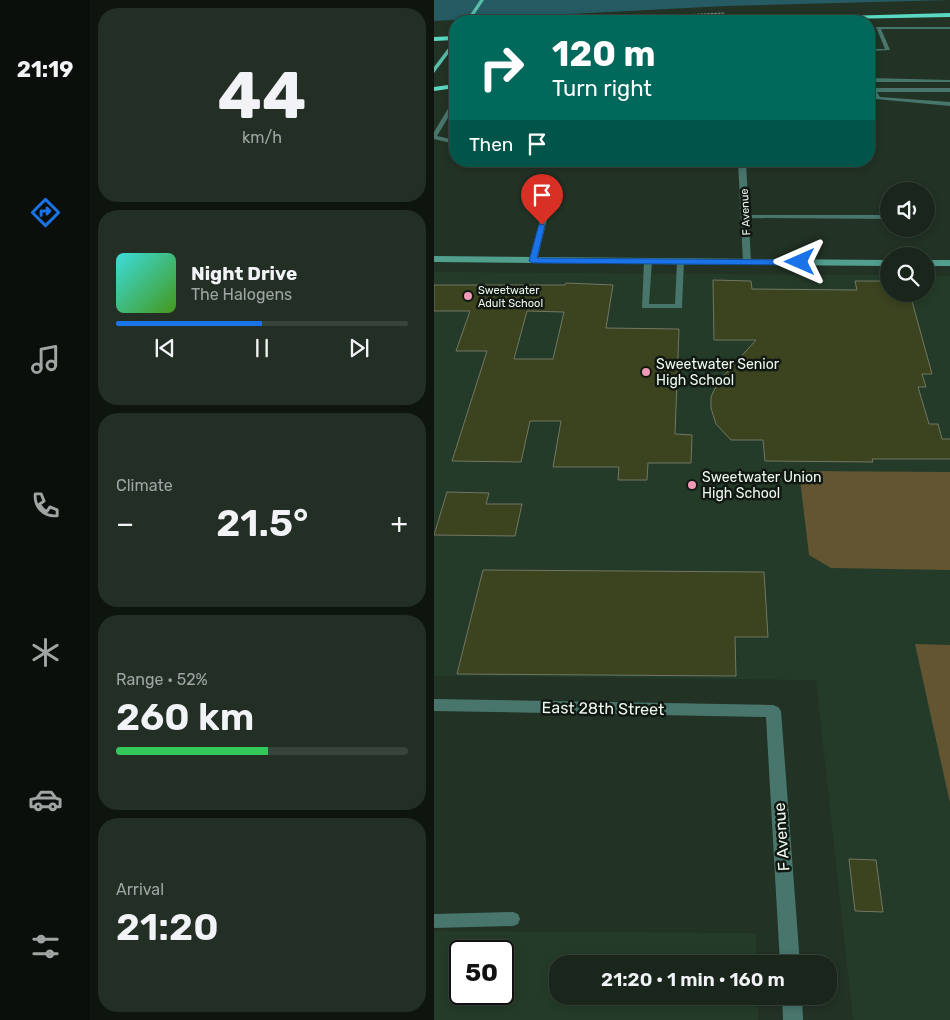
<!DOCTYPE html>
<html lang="en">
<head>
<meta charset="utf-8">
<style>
  :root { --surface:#1a261c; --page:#232e25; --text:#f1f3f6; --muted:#9fa5a3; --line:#38433b; --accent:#1a73e8 }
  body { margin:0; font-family:Rubik,sans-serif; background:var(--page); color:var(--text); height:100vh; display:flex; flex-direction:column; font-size:19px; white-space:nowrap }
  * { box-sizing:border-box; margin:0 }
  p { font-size:16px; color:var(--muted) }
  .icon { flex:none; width:28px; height:28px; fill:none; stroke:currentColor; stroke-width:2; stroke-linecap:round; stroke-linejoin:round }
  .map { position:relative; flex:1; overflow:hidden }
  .panel { display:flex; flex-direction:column; gap:8px; padding:8px; background:#0e150f; width:344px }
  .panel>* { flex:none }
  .top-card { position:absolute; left:15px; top:15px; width:426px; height:152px; border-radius:20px; box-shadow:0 2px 8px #0003,0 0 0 1px var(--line); background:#00695c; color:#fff; overflow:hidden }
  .fabs { position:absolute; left:446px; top:182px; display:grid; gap:10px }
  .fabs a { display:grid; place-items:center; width:55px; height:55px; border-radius:50%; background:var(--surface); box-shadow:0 2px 8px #0003,0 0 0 1px var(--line); font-size:25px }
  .speed { position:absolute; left:15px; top:940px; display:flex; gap:10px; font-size:25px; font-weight:700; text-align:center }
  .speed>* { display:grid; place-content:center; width:65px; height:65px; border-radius:50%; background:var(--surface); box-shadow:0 2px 8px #0003,0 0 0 1px var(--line); line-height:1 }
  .speed .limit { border:2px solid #111; border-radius:8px; background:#fff; color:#111 }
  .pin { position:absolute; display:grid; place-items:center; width:42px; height:42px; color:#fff; margin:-51px -21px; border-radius:50% 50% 50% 0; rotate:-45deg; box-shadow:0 0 5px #0007 }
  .pin .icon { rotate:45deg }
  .me { position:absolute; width:55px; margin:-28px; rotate:270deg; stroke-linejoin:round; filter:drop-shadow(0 0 4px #0008) }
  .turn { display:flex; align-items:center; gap:18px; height:105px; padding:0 20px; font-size:22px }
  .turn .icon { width:65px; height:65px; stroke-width:2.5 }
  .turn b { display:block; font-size:35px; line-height:42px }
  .then { display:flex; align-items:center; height:48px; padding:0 20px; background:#0003; gap:10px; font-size:19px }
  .big { font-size:38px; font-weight:600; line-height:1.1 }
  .panel .tile { flex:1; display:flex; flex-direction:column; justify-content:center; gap:8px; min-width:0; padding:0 18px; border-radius:20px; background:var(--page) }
  .panel .dial { align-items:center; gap:0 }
  .dial b { font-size:65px; line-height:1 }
  .song { display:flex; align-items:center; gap:15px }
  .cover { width:60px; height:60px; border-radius:8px; background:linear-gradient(135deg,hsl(180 70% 55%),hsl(100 70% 35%)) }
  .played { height:5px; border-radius:2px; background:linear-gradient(90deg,var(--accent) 50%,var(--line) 50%) }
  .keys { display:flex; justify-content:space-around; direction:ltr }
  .heat { display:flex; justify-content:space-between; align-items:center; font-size:28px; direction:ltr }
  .charge { height:8px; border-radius:4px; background:linear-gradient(90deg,#34c759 52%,var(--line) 0) }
  .trip { position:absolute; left:115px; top:955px; width:288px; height:50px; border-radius:20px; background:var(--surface); box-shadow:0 2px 8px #0003,0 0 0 1px var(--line); font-weight:600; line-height:50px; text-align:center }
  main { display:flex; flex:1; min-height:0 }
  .tab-bar { display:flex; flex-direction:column; width:90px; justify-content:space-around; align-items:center; background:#0a0f0b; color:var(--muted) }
  .tab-bar .icon { width:35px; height:35px }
  .tab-bar .current { color:var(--accent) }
  .tab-bar b { font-size:22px; color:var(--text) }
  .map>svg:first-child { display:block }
  .built { fill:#253b29; fill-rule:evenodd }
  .green { fill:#635532 }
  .water { fill:#265b63 }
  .building { fill:#3b431f; stroke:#727763; fill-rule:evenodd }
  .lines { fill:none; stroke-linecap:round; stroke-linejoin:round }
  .path { stroke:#8e9b90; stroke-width:1; stroke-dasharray:2.5 1; stroke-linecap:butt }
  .lane { fill:#48766c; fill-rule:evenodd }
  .street { fill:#48766c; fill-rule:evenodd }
  .secondary { fill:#529e8f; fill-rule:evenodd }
  .primary { fill:#58bdaa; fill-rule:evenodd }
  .highway { fill:#5bdac3; fill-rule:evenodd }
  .route { fill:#1a73e8; stroke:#114b97 }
  .poi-dot { fill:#f09ab5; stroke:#111812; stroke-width:2 }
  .labels { text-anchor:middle; stroke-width:5; stroke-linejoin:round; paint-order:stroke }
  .far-street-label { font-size:11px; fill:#edf7ee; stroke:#111812 }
  .far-poi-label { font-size:11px; fill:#edf7ee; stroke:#111812; text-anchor:start }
  .poi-label { font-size:14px; fill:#edf7ee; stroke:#111812; text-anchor:start }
  .near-street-label { font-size:16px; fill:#edf7ee; stroke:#111812 }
</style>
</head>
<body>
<main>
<nav class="tab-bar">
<b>21:19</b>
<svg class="icon current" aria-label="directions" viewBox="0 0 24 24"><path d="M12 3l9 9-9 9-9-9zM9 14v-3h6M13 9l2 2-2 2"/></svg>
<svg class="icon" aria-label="music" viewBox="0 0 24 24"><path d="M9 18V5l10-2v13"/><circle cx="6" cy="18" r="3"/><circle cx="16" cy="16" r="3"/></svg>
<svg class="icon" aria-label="phone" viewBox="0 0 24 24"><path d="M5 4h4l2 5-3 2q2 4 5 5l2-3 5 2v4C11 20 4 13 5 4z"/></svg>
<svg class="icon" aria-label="climate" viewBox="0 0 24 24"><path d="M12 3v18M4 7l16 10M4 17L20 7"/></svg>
<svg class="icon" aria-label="car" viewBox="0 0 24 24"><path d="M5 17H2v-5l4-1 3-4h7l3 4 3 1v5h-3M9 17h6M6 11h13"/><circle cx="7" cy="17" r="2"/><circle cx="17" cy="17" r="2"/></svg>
<svg class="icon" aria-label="filters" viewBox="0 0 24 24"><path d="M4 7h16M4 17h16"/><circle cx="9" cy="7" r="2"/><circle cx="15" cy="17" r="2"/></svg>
</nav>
<section class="panel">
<div class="tile dial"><b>44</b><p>km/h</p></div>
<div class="tile">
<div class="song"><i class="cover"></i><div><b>Night Drive</b><p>The Halogens</p></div></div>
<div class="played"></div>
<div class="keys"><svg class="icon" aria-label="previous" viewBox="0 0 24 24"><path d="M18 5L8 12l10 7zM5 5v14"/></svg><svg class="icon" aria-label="pause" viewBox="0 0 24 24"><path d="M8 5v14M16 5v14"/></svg><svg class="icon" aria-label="next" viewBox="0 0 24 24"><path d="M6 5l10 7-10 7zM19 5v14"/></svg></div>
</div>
<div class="tile"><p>Climate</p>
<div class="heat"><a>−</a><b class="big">21.5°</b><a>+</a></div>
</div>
<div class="tile"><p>Range · 52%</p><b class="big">260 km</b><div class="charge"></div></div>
<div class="tile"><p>Arrival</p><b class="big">21:20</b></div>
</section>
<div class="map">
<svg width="517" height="1020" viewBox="0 0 517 1020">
  <rect width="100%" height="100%" fill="#223225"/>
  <path class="built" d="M 0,272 L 455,275 L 455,294 L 492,294 L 493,275 L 516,276 L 516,1020 L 419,1020 L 382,680 L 0,676 Z
    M 0,931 L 322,933 L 323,964 L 124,964 L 124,996 L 324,996 L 324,1020 L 0,1020 ZM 26,951 L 69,951 L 69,994 L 26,994 Z"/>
  <path class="green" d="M 365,471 L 516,472 L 516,570 L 397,568 L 375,555 Z
    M 481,644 L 516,645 L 516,803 Z"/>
  <path class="water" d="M 0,0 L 517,0 L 291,6 L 0,21 Z"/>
  <path class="building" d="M 279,280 L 317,281 L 318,289 L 423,290 L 421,281 L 455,281 L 455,294 L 476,294 L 498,374 L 488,374 L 492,387 L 484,387 L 495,424 L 504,424 L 508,439 L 517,439 L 517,459 L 438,459 L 439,462 L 331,461 L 329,440 L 297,440 L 282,424 L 277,408 L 277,397 L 284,382 L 322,340 L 280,340 Z
    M 132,283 L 179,285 L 172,328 L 245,329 L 241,434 L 258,435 L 257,463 L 214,463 L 213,480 L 184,480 L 185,467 L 119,467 L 127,421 L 96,421 L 87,462 L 18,461 L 53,351 L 22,351 L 36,311 L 0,311 L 0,285 L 131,285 ZM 93,311 L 130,312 L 119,359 L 80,359 Z
    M 13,492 L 55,493 L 52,504 L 88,504 L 81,536 L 0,535 Z
    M 49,570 L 330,572 L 334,637 L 301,637 L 302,676 L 23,674 Z
    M 415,859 L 442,860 L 449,912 L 421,911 Z"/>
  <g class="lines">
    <path class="path" d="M 116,21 L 291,13"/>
    <path class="lane" d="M 442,27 L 517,27 L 517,29 L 447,29 L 456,50 L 435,51 L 435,49 L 451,49 Z
      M 435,78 L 517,80 L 517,82 L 439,82 L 442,88 L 517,88 L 517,92 L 443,92 L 446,97 L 517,102 L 517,106 L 442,99 L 436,90 Z
      M 21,100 L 21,106 L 3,136 L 21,140 L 21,144 L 0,139 L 0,132 L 18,102 Z
      M 117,188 L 120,190 L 103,261 L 97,262 L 95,261 L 114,190 Z
      M 309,215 L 455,215 L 455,219 L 311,218 L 308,216 Z
      M 214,259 L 218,261 L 215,304 L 241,304 L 243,262 L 250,260 L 248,308 L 208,308 L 210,261 Z
      M 79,912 L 84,914 L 86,919 L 84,924 L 79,926 L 0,928 L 0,914 Z"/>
    <path class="street" d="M 304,161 L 312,161 L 317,262 L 313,265 L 309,262 Z
      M 0,699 L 339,705 L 344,707 L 347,711 L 366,964 L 346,964 L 332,717 L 0,711 Z
      M 348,996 L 368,996 L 369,1020 L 349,1020 Z"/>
    <path class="secondary" d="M 0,256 L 455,260 L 455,266 L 0,262 Z
      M 492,260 L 517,260 L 517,266 L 492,266 Z"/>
    <path class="primary" d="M 46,0 L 50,0 L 36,21 L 32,21 Z
      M 21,39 L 21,45 L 0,73 L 0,67 Z"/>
    <path class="highway" d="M 517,13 L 517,17 L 296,21 L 299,19 Z
      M 21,36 L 21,40 L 0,41 L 0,37 Z
      M 21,84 L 21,88 L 0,91 L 0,87 Z"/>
  </g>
  <path class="route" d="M 105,224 L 111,225 L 103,258 L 366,260 L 371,262 L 366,265 L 99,263 L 95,261 Z"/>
  <g class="poi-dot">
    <circle cx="34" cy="296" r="5"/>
    <circle cx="212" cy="372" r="5"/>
    <circle cx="258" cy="485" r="5"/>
  </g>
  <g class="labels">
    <g class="far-street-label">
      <text transform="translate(311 212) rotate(-93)" y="4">F Avenue</text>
    </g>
    <g class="far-poi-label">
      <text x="44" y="294">Sweetwater<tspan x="44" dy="13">Adult School</tspan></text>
    </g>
    <g class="poi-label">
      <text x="222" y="369">Sweetwater Senior<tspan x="222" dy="16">High School</tspan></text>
      <text x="268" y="482">Sweetwater Union<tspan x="268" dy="16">High School</tspan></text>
    </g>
    <g class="near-street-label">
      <text transform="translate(169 708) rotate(1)" y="6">East 28th Street</text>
      <text transform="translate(347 837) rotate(-94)" y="6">F Avenue</text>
    </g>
  </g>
</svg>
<div class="fabs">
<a><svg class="icon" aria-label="sound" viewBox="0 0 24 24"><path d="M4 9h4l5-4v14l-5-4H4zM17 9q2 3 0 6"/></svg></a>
<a><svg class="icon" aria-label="search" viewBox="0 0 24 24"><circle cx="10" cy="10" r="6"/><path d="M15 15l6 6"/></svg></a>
</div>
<div class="speed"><div class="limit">50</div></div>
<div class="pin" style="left:108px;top:225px;background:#d93025"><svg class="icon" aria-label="arrive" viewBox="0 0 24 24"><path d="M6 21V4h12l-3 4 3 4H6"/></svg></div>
<svg class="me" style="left:366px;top:262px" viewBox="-20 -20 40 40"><path d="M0-17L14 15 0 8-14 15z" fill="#1a73e8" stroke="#fff" stroke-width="4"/></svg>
<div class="trip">21:20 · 1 min · 160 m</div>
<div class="top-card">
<div class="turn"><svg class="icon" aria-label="right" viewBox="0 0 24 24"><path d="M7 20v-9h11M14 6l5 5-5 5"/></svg><div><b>120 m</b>Turn right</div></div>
<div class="then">Then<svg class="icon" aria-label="arrive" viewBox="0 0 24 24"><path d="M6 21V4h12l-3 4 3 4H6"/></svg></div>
</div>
</div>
</main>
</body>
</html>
